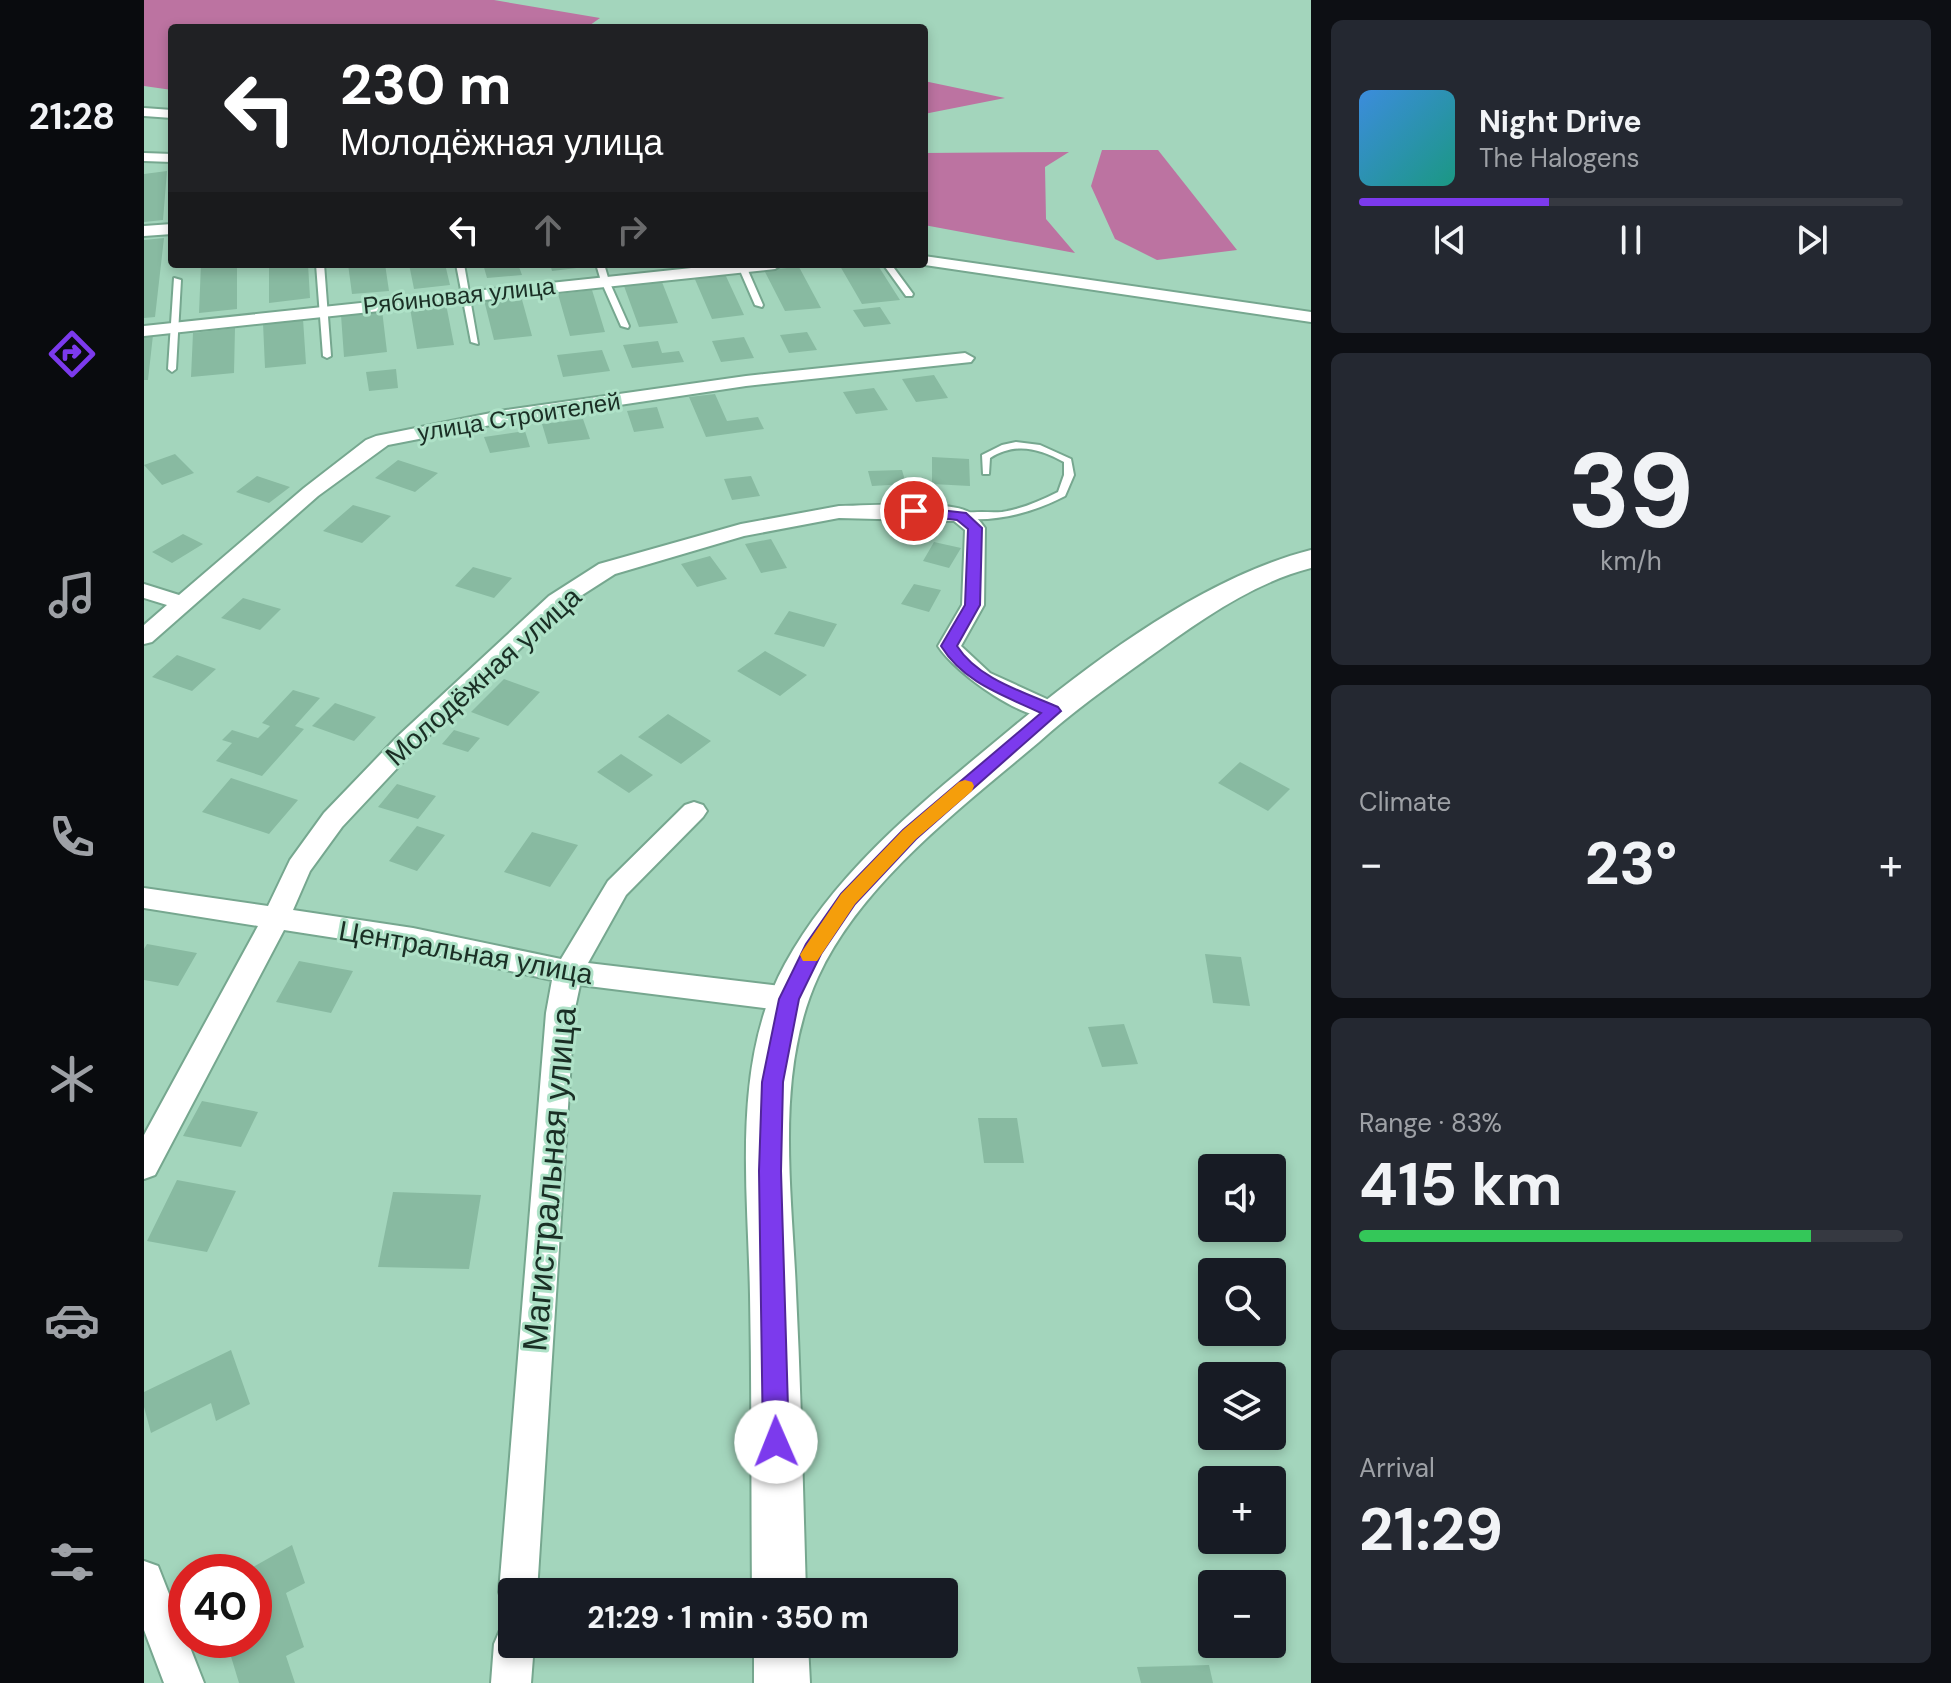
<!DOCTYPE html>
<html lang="en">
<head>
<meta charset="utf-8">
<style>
  :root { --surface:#171b24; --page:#242831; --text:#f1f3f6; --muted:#9ea1a6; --line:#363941; --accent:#7c3aed }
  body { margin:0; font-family:"DM Sans",sans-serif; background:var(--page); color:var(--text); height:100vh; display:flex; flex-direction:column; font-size:30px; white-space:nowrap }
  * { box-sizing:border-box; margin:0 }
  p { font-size:26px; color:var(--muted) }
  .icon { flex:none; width:44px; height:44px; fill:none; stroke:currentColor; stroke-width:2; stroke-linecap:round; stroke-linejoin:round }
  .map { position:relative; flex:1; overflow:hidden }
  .panel { display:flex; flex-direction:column; gap:20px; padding:20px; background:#0d0f14; width:640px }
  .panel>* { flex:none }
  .banner { position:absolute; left:24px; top:24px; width:760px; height:244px; border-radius:8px; box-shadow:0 4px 12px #0003; background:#202124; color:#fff; overflow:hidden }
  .fabs { position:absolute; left:1054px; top:1154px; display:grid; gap:16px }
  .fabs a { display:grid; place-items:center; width:88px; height:88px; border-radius:8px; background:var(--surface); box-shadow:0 4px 12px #0003; font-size:40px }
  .speed { position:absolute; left:24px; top:1554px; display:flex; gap:16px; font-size:40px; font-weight:700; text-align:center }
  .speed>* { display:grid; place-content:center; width:104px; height:104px; border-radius:50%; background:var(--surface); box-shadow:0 4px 12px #0003; line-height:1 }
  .speed .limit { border:12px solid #d22; background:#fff; color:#111 }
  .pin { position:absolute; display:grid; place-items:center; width:68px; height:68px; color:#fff; margin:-34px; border:4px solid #fff; border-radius:50%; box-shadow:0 2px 8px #0007 }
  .me { position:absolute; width:88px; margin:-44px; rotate:359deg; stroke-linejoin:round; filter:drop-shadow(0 0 6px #0008) }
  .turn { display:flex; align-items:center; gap:28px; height:168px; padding:0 40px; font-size:36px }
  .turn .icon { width:104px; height:104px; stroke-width:2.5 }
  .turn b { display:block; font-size:56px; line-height:68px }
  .lanes { display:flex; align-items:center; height:76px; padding:0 40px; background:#0003; justify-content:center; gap:40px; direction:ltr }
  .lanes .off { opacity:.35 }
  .big { font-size:60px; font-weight:700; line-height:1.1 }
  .panel .card { flex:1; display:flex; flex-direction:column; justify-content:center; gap:12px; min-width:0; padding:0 28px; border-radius:12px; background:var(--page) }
  .panel .dial { align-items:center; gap:0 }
  .dial b { font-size:104px; line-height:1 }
  .song { display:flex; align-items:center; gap:24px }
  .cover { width:96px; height:96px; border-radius:12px; background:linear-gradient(135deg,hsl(210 70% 55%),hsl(170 70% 35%)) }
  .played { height:8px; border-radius:4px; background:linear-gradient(90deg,var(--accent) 35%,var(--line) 35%) }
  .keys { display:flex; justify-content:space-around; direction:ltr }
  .heat { display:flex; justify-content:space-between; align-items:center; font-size:44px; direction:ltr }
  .charge { height:12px; border-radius:6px; background:linear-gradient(90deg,#34c759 83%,var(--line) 0) }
  .trip { position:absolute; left:354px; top:1578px; width:460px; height:80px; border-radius:8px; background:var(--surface); box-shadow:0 4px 12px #0003; font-weight:700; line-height:80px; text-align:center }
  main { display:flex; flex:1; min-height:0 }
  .tabs { display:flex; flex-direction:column; width:144px; justify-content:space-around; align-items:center; background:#090b0e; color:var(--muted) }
  .tabs .icon { width:56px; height:56px }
  .tabs .current { color:var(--accent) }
  .tabs b { font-size:36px; color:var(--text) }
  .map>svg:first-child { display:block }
  .forest { fill:#bc73a1 }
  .building { fill:#88baa1 }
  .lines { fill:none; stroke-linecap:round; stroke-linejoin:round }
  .lane-casing { stroke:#76a78f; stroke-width:4 }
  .street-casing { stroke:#76a78f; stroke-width:4 }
  .secondary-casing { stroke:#76a78f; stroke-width:4 }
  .lane { fill:#fff; fill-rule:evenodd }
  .street { fill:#fff; fill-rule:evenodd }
  .secondary { fill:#fff; fill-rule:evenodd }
  .route { fill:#7c3aed; stroke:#51269a; stroke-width:2 }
  .slow { fill:#f59e0b }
  .labels { text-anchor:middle; stroke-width:6; stroke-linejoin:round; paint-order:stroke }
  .far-street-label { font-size:24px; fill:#1a2f25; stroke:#afe2c8 }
  .street-label { font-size:28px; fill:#1a2f25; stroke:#afe2c8 }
  .near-street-label { font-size:34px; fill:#1a2f25; stroke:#afe2c8 }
</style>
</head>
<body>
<main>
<nav class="tabs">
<b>21:28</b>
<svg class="icon current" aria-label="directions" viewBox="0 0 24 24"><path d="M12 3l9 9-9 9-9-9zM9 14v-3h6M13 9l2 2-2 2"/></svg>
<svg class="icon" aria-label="music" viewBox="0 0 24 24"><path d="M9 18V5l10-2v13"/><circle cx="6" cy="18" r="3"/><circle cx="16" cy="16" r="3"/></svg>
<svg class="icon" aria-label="phone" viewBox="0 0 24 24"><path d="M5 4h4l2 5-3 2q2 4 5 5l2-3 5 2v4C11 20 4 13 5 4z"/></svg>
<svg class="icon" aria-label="climate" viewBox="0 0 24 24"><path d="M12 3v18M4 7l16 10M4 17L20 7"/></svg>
<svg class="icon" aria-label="car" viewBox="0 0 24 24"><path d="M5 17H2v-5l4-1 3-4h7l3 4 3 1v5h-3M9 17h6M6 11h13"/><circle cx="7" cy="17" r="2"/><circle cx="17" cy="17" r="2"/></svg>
<svg class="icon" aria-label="filters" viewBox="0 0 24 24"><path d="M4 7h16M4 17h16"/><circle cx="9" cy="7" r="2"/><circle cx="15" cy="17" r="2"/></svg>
</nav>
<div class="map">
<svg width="1167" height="1683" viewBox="0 0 1167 1683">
  <rect width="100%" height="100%" fill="#a3d5bc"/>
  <path class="forest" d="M 0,0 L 350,0 L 456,18 L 442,28 L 28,28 L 28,90 L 0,86 Z
    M 780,81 L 861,98 L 780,114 Z
    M 958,150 L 1014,150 L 1093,250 L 1013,260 L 971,239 L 947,186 Z
    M 925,152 L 901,167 L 902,219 L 931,253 L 780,225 L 780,153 Z"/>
  <path class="building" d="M 23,171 L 19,220 L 0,222 L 0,174 Z
    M 20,238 L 11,317 L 0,318 L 0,240 Z
    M 57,264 L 93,264 L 93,309 L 55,313 Z
    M 125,264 L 164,264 L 166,298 L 125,303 Z
    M 204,264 L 241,264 L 245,291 L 208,294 Z
    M 265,264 L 301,264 L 306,285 L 270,289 Z
    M 339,264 L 374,264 L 378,275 L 343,278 Z
    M 406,264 L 440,264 L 441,267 L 408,271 Z
    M 713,264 L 733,264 L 756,300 L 718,304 L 696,266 Z
    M 655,267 L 677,308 L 641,311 L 620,270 Z
    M 581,274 L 600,315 L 568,319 L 550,277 Z
    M 518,282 L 534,323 L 495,327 L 480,286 Z
    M 448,290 L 461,332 L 426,336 L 414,294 Z
    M 377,296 L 388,336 L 350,340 L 340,300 Z
    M 302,304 L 310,345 L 273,349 L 266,308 Z
    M 736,307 L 747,324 L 720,327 L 709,310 Z
    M 238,310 L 243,352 L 200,357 L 197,315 Z
    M 159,319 L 162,364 L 121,368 L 119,323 Z
    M 91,328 L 90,373 L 47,377 L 49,333 Z
    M 663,332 L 673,350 L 645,353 L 636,335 Z
    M 9,335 L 4,380 L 0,380 L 0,336 Z
    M 600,337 L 610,358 L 577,362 L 568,341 Z
    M 514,341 L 518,353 L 535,351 L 540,362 L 488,368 L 479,345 Z
    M 458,350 L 466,371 L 419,377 L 413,355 Z
    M 252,369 L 254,388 L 225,391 L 222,372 Z
    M 790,375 L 804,398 L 772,402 L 758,379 Z
    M 730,388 L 744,410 L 712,414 L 699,392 Z
    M 571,394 L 583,421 L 614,417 L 620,429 L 562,437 L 545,397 Z
    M 513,407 L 520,428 L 490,432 L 483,411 Z
    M 439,419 L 446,439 L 404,444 L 398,424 Z
    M 381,431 L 386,447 L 346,453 L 340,437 Z
    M 31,454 L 50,473 L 18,485 L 0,465 Z
    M 788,457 L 825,459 L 826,486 L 788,484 Z
    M 254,460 L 294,473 L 271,492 L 231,478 Z
    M 758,470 L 762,484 L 728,486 L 724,471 Z
    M 113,476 L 146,487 L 125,503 L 92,492 Z
    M 607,476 L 616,496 L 588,500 L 580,479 Z
    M 209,505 L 247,516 L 218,543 L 179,531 Z
    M 39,534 L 59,544 L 28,563 L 8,552 Z
    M 627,539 L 643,568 L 617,573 L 601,544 Z
    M 790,542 L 817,548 L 805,568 L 779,561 Z
    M 566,556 L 583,579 L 553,587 L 537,564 Z
    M 329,567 L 368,578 L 350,598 L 311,586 Z
    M 770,584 L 797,590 L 785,612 L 757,604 Z
    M 99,598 L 137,609 L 116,630 L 77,618 Z
    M 645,611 L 693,624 L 680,647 L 630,634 Z
    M 621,651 L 663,675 L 636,696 L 593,671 Z
    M 33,655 L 72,669 L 48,691 L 8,677 Z
    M 360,679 L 396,692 L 364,726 L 327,712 Z
    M 149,690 L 176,698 L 151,726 L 160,729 L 118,776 L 72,761 L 88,743 L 78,740 L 88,730 L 114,738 L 126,726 L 118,723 Z
    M 191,703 L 232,717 L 210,741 L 168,726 Z
    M 524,714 L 567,741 L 537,764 L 494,737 Z
    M 310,730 L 336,738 L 324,752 L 298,744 Z
    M 477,754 L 509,775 L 485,793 L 453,772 Z
    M 1096,762 L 1146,789 L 1124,811 L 1074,783 Z
    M 87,778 L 154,800 L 125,834 L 58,812 Z
    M 253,784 L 292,796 L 274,819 L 234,807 Z
    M 273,826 L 301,835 L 273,871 L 245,861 Z
    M 388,832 L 434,845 L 406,887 L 360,872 Z
    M 3,944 L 53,953 L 34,986 L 0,980 L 0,949 Z
    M 1061,954 L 1097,957 L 1106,1006 L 1069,1003 Z
    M 155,961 L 209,971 L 187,1013 L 132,1002 Z
    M 980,1024 L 994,1064 L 958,1067 L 944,1027 Z
    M 58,1101 L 114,1112 L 97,1147 L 39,1136 Z
    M 834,1118 L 873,1118 L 880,1163 L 840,1163 Z
    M 33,1180 L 92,1191 L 63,1252 L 3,1241 Z
    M 249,1192 L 337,1195 L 325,1269 L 234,1267 Z
    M 87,1350 L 106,1404 L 72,1421 L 67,1403 L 7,1433 L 0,1407 L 0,1392 Z
    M 148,1545 L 161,1583 L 142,1593 L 160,1647 L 142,1656 L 151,1683 L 95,1683 L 82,1640 L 110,1640 L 110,1572 L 100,1572 Z
    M 1065,1665 L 1069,1683 L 997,1683 L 993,1667 Z"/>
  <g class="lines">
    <g class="lane-casing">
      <path id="lane" d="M 172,264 L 180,264 L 187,356 L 183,358 L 179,356 Z
        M 312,264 L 320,264 L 334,344 L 327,342 Z
        M 452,264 L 460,264 L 465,281 L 485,326 L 484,328 L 477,326 L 457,281 Z
        M 595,264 L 602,266 L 619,305 L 618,307 L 611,305 L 594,266 Z
        M 739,264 L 747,264 L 769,294 L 768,296 L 762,296 Z
        M 30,278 L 37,280 L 32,369 L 28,372 L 24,369 Z
        M 872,442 L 896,445 L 927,459 L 930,475 L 921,496 C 888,513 851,523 814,518 L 812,516 C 824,510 843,513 858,512 C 878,509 896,501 914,492 L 920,475 L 920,462 C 895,448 871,442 846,458 L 845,474 L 839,474 L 838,455 L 858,445 Z"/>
    </g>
    <g class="street-casing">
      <path id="street" d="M 0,108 L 28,110 L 28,118 L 0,116 Z
        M 0,153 L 28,154 L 28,162 L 0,161 Z
        M 28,224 L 28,234 L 0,236 L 0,226 Z
        M 780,256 L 1167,312 L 1167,322 L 774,264 L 780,264 Z
        M 585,264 L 639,264 L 631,269 L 0,336 L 0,326 Z
        M 821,353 L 830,358 L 827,362 L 602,386 L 362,422 L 244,445 L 174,496 L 8,642 L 0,644 L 0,625 L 23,605 L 0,598 L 0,584 L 35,595 L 160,488 L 222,440 L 232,436 L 362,410 L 602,376 Z
        M 695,506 C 726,506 796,500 823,511 C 830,514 837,522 841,528 L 840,605 L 817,646 L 846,673 L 916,705 L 920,711 L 916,717 C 884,726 811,673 794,646 L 818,605 L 821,530 L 810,521 L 695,518 L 600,536 L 471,574 L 421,606 L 272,748 L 198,827 L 166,871 L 149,910 L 269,928 L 417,959 L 464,881 L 541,805 L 550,802 L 559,805 L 563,811 L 559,817 L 482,895 L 444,963 L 645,987 L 655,991 L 659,999 L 655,1007 L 645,1011 L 436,985 L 430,1013 L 393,1592 L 368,1592 L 368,1609 L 360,1606 L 355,1592 L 402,1013 L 408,980 L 269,950 L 140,930 L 11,1175 L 0,1179 L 0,1135 L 114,926 L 0,908 L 0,888 L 124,906 L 146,860 L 180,813 L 254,736 L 405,596 L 455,564 L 597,524 Z
        M 0,1561 L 14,1566 L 60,1683 L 20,1683 L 0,1630 Z
        M 368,1625 L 368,1644 L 390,1644 L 387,1683 L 347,1683 L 350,1644 L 356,1630 Z"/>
    </g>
    <g class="secondary-casing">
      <path id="secondary" d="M 1167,550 L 1167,568 C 1105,584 1053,623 1001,660 C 965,686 928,712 895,742 C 817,808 717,883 674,977 C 630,1073 648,1190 652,1292 C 657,1392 659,1492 662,1592 L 608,1592 C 607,1493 608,1394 606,1295 C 604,1187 587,1062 641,964 C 695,866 784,798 869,727 C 953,658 1061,577 1167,550 Z
        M 610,1644 L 664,1644 L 666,1683 L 610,1683 Z"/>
    </g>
    <use href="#lane" class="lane"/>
    <use href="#street" class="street"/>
    <use href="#secondary" class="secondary"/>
  </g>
  <path class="route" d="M 770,507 L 822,513 L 838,528 L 836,605 L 813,646 C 834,679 880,692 914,707 L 917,711 L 772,839 L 711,904 L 677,954 L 655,999 L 639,1082 L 637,1171 L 645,1442 L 641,1451 L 632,1454 L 623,1451 L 619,1442 L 615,1171 L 618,1082 L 635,999 L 662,944 L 697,894 L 759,830 L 897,713 C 859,695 820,683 797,646 L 821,605 L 824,529 L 813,520 L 765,514 L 765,508 Z"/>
  <path class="slow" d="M 821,780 L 828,782 L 830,786 L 828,791 L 772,839 L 711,904 L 673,961 L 659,961 L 656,955 L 659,950 L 697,894 L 759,830 L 815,782 Z"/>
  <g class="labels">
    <g class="far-street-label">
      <text transform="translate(315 296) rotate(-6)" y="8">Рябиновая улица</text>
      <text transform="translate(375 417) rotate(-9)" y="8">улица Строителей</text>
    </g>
    <g class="street-label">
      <text transform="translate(339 676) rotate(-42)" y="10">Молодёжная улица</text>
      <text transform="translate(322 952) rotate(10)" y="10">Центральная улица</text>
    </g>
    <g class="near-street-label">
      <text transform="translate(405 1179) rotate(-85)" y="12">Магистральная улица</text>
    </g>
  </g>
</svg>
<div class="fabs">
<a><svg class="icon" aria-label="sound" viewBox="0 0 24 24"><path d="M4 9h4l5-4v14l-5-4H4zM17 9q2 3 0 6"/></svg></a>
<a><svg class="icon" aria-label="search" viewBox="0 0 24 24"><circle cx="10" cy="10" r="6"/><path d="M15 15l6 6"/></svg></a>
<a><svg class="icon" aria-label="layers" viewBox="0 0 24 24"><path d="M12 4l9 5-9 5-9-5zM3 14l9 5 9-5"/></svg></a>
<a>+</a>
<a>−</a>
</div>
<div class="speed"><div class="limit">40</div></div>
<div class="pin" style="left:770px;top:511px;background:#d93025"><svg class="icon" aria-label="arrive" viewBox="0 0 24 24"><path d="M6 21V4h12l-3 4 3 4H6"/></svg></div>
<svg class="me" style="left:632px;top:1442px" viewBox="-20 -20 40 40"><circle r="19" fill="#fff"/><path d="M0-13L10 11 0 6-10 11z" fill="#7c3aed"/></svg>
<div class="trip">21:29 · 1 min · 350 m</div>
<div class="banner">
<div class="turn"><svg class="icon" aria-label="left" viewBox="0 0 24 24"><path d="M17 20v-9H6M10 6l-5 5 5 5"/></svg><div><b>230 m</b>Молодёжная улица</div></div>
<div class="lanes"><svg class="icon" aria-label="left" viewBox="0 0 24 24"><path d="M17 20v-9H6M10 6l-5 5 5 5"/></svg><svg class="icon off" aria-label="ahead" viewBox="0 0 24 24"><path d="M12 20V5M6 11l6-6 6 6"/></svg><svg class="icon off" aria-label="right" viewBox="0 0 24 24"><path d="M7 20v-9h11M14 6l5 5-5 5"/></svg></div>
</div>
</div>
<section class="panel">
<div class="card">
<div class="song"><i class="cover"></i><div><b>Night Drive</b><p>The Halogens</p></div></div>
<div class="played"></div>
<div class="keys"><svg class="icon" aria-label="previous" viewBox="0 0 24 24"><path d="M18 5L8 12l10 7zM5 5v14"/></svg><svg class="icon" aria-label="pause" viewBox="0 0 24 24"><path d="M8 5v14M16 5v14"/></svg><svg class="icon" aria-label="next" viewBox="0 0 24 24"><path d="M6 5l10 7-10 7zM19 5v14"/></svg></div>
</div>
<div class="card dial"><b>39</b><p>km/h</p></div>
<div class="card"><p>Climate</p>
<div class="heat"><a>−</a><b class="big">23°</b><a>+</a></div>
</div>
<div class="card"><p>Range · 83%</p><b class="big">415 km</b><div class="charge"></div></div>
<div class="card"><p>Arrival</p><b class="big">21:29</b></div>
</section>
</main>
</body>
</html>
